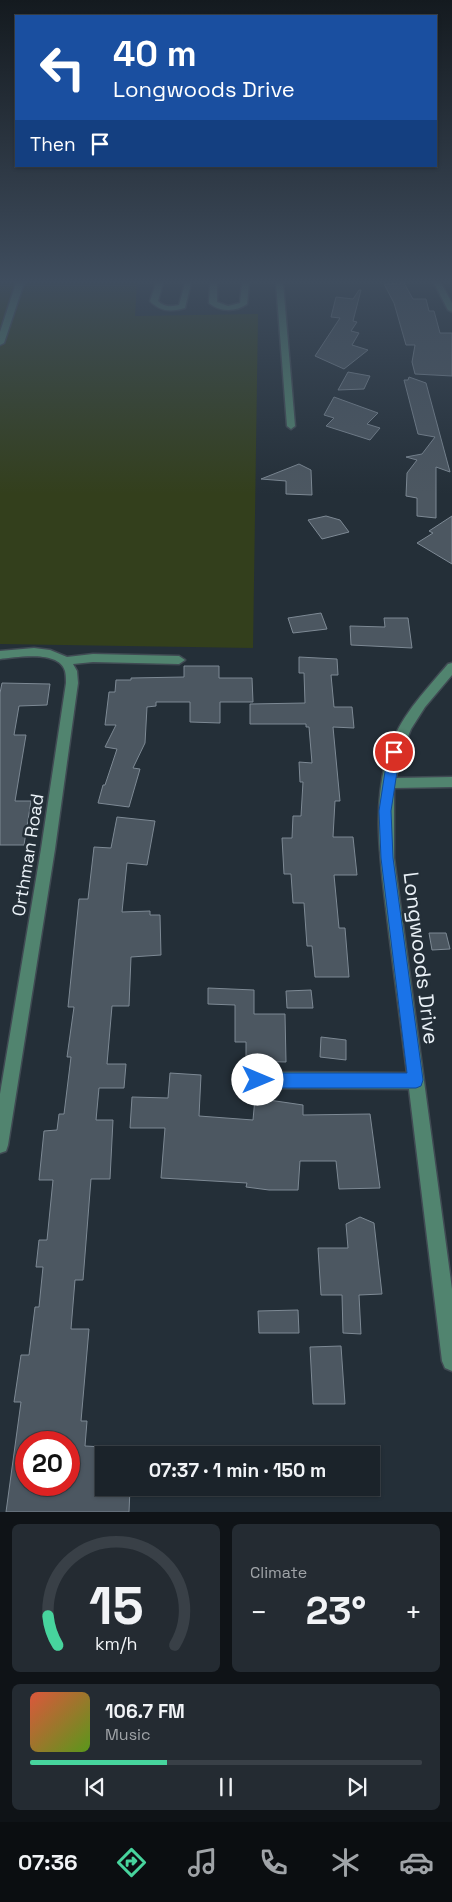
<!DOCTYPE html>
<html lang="en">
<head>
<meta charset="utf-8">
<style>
  :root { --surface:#1b232a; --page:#242b32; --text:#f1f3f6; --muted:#a0a4a8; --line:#394047; --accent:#47d49d }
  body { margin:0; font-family:"Space Grotesk",sans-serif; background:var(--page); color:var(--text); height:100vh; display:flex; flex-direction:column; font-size:19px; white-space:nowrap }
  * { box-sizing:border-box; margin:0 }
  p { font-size:16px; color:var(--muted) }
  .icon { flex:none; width:28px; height:28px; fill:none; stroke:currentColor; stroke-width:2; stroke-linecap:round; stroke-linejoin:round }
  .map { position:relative; height:1512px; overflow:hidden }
  .details { display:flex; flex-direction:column; gap:12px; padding:12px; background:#0f1317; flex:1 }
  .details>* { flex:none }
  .guide { position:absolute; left:15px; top:15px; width:422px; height:152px; border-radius:0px; box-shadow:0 1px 4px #0004,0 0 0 1px var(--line); background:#1a4fa0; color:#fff; overflow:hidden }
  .speed { position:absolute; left:15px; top:1431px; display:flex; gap:10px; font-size:25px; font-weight:700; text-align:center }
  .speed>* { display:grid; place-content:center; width:65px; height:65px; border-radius:50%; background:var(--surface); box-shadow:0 1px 4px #0004,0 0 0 1px var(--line); line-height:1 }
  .speed .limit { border:8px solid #d22; background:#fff; color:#111 }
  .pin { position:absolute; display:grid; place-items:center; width:42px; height:42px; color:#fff; margin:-21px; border:2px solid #fff; border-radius:50%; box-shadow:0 1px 5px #0007 }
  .me { position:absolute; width:55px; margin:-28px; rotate:90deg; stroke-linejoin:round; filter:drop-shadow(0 0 4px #0008) }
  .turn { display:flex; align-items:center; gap:18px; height:105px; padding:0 15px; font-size:22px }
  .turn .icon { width:65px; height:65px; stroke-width:2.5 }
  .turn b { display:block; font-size:35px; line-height:42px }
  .then { display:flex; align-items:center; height:48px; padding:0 15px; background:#0003; gap:10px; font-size:19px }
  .big { font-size:38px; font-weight:600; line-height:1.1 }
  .details .widget { flex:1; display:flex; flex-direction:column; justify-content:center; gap:8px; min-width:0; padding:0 18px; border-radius:8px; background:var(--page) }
  .details .dial { align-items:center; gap:0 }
  .dial svg { height:130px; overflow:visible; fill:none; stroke:var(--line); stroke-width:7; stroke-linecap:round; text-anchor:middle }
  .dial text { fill:var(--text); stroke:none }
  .song { display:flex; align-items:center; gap:15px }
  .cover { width:60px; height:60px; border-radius:8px; background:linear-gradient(135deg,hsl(10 70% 55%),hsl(90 70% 35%)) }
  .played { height:5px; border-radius:2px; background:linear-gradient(90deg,var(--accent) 35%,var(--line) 35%) }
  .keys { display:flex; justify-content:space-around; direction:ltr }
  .heat { display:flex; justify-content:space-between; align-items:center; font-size:28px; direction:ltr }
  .details .tiles { flex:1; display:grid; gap:12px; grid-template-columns:1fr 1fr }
  .widget:last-child { grid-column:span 2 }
  .trip { position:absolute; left:95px; top:1446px; width:285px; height:50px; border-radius:0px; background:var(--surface); box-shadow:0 1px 4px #0004,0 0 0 1px var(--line); font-weight:600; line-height:50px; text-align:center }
  .tab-bar { display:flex; height:80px; justify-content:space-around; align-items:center; background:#0b0e11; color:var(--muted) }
  .tab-bar .icon { width:35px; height:35px }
  .tab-bar .active { color:var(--accent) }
  .tab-bar b { font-size:22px; color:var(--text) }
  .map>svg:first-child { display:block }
  .green { fill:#333f1c }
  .building { fill:#4c5761; stroke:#7d8994; fill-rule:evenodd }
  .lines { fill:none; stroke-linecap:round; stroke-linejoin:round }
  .minor-casing { stroke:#404a53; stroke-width:3 }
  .minor { fill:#51846f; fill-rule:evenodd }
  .route { fill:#1a73e8; stroke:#114b97 }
  .labels { text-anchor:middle; stroke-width:5; stroke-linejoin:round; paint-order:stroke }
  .street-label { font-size:18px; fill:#eaf1f7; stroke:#242f38 }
  .near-street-label { font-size:21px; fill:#eaf1f7; stroke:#242f38 }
</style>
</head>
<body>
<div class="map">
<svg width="452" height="1512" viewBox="0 0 452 1512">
  <rect width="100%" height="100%" fill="#242f38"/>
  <path class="green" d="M 0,283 L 137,283 L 135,316 L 258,314 L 253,648 L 0,644 Z"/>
  <path class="building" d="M 404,283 L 413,299 L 426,299 L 429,311 L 434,311 L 440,333 L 452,333 L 452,376 L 415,374 L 412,362 L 415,345 L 406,345 L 394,303 L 384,284 Z
    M 359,290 L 361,290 L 353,321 L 357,322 L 351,331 L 359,333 L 352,345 L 368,350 L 344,369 L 315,356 L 340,318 L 331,317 L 336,297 L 353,299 Z
    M 348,372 L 370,376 L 364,389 L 338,390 Z
    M 409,377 L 426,383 L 450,472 L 436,467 L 436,518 L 417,516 L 417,498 L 406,496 L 407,473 L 417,460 L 406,457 L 422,454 L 435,437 L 418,434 L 404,380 L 408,380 Z
    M 334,397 L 378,413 L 367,424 L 380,428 L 370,440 L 326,426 L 334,418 L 324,415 Z
    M 299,464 L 311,470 L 312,495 L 286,494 L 286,481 L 261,479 Z
    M 326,516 L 340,520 L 349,532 L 322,539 L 308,520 Z
    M 452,516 L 452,564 L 417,543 L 433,533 L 429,531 Z
    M 321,613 L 327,629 L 293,633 L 288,618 Z
    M 384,618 L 408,618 L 412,648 L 351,645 L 350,626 L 385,627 Z
    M 299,657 L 337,659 L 338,675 L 331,675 L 334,707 L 352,707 L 354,728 L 333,727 L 340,801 L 335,801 L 333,837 L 353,837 L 357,875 L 334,875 L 339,928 L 345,928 L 349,977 L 315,977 L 312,946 L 307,946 L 304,903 L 293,903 L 291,874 L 284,874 L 282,838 L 292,838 L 293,816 L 301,816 L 303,782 L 300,782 L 299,762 L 312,763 L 309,727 L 306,727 L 306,724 L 250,724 L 250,704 L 305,703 L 304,673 L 299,673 Z
    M 184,666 L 219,666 L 219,678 L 252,678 L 253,702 L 220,702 L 220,723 L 190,722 L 190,702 L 156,702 L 156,706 L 147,707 L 145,743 L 133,768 L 140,769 L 129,807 L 98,803 L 103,785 L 105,785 L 117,749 L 105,747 L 116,725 L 105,725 L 109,692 L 115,692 L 116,680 L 131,680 L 131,678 L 184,677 Z
    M 2,683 L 50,684 L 47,705 L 19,706 L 14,735 L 26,735 L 15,801 L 31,801 L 24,845 L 0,845 L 0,693 Z
    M 117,817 L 155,821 L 147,865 L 127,863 L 122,912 L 150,911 L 150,915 L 160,915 L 161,955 L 131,957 L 129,1006 L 112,1006 L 107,1064 L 126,1064 L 124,1088 L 99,1088 L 96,1120 L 113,1120 L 110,1179 L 91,1179 L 83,1280 L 75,1280 L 71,1329 L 89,1329 L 81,1421 L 87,1421 L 85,1446 L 104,1447 L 104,1488 L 130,1488 L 129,1512 L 6,1512 L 21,1402 L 14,1402 L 21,1355 L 29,1355 L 35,1307 L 39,1307 L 43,1267 L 36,1267 L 39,1240 L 47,1240 L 53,1180 L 39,1180 L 44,1131 L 57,1130 L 59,1114 L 64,1114 L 71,1057 L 67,1057 L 74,1007 L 68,1007 L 79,899 L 88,899 L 94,847 L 111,848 ZM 26,1442 L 69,1442 L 69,1485 L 26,1485 Z
    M 429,933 L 446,933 L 450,949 L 432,950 Z
    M 208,988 L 254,990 L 254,1014 L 285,1014 L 286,1062 L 246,1061 L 246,1042 L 235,1042 L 235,1005 L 208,1004 Z
    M 311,990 L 313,1008 L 287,1008 L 286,991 Z
    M 321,1037 L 346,1040 L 346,1060 L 320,1057 Z
    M 170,1073 L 201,1075 L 199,1116 L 253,1120 L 255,1098 L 303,1105 L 303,1115 L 370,1114 L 380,1188 L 339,1189 L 336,1161 L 300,1161 L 298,1190 L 269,1190 L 246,1187 L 247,1183 L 161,1178 L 165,1128 L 130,1128 L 132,1097 L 168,1098 Z
    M 360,1217 L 374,1223 L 382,1294 L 359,1295 L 361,1334 L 343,1333 L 342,1295 L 321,1295 L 318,1248 L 348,1248 L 346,1224 Z
    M 298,1310 L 299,1333 L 259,1333 L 258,1311 Z
    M 341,1346 L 345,1404 L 313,1404 L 310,1347 Z"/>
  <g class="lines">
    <g class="minor-casing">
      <path id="minor" d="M 16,283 L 24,283 L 4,343 L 0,345 L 0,332 Z
        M 156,283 L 163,283 L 158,301 C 164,307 171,307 179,305 L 185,283 L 191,283 L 185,308 C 172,312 160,312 150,301 Z
        M 210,283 L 217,283 L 217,302 L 228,306 L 240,303 L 242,283 L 249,283 L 247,304 C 236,312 219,312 209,303 Z
        M 276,283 L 283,283 L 295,426 L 291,429 L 287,426 Z
        M 434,283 L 441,283 L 452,303 L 452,312 L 448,310 Z
        M 34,648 L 50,650 L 67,657 L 93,654 L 179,656 L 185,660 L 179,664 L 93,662 L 73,664 L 77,671 L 78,683 L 55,849 L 8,1145 L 6,1151 L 0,1153 L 0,1094 L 41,849 L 66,683 C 66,679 66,675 65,671 C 59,650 17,657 0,659 L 0,651 Z
        M 452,663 L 452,675 L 425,707 L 411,729 L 399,759 L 396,778 L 452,777 L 452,787 L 394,788 L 394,858 L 452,1289 L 452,1371 L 445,1368 L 442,1361 L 409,1089 L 258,1088 L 252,1086 L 250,1080 L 252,1074 L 258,1072 L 407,1073 C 401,1026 395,980 389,933 C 382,871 369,805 391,745 C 403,713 427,689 448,664 Z"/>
    </g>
    <use href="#minor" class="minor"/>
  </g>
  <linearGradient id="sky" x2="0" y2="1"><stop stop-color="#141a1f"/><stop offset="0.57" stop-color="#3f4d5e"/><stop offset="1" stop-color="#3f4d5e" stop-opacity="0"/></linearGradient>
  <rect width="452" height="494" fill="url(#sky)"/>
  <path class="route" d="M 394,748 L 400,752 L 391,811 L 393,858 L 423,1080 L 421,1086 L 416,1088 L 258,1088 L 252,1085 L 250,1080 L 252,1075 L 258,1073 L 407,1073 L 381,858 L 379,811 L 388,752 Z"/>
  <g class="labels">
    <g class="street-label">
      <text transform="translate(28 855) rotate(-81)" y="6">Orthman Road</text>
    </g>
    <g class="near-street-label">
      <text transform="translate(421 958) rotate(83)" y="7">Longwoods Drive</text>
    </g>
  </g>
</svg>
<div class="speed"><div class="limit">20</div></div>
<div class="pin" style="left:394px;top:752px;background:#d93025"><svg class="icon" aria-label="arrive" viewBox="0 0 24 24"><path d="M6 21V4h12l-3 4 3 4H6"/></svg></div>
<svg class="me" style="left:258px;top:1080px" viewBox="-20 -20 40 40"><circle r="19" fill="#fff"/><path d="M0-13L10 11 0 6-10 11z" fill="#1a73e8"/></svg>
<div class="trip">07:37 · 1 min · 150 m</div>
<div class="guide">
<div class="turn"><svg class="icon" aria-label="left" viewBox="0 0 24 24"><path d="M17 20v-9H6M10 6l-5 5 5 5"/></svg><div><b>40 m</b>Longwoods Drive</div></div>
<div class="then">Then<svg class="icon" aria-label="arrive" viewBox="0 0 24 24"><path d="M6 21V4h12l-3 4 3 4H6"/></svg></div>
</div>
</div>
<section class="details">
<div class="tiles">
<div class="widget dial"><svg viewBox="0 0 100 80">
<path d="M14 69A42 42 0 1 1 86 69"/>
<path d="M14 69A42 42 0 0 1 8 51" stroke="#47d49d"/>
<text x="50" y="56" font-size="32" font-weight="700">15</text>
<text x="50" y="72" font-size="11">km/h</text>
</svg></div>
<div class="widget"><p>Climate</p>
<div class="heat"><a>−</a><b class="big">23°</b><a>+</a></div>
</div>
<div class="widget">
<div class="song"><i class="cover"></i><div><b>106.7 FM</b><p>Music</p></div></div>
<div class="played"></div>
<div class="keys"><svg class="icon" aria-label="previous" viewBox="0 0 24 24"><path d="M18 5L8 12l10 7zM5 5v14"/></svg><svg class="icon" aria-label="pause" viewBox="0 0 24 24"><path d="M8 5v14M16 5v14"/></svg><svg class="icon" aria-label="next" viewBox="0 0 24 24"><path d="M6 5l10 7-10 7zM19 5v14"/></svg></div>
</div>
</div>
</section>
<nav class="tab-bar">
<b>07:36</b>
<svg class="icon active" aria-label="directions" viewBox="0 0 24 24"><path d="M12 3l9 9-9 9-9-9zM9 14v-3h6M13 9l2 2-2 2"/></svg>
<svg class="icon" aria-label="music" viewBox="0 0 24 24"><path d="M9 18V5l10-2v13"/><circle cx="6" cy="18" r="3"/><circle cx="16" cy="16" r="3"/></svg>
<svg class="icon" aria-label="phone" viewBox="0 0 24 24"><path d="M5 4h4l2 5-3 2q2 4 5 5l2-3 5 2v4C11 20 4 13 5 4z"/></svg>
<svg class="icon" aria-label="climate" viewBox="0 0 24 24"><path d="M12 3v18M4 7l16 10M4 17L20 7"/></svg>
<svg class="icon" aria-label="car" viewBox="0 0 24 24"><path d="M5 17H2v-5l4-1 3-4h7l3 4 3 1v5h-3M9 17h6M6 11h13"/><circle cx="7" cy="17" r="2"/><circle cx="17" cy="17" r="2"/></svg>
</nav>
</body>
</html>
